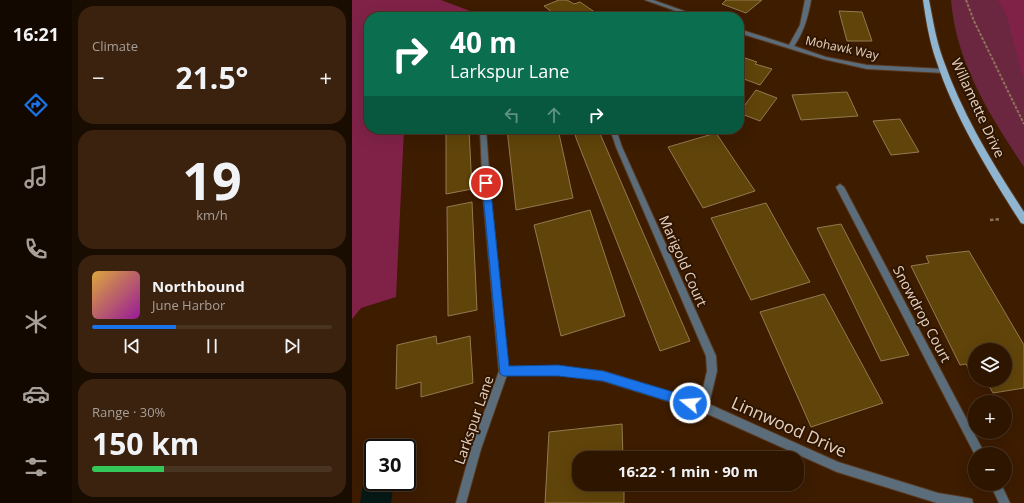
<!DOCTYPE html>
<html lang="en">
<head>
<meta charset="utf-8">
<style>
  :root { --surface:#2e1500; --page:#3a220f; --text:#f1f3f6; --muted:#a79f99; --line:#493422; --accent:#1a73e8 }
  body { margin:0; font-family:"Open Sans",sans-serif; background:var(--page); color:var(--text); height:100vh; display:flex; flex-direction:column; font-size:15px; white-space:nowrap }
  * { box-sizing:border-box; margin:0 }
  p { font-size:13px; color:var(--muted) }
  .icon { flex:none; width:22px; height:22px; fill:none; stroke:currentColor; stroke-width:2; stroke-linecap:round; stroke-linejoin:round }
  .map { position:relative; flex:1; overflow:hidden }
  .details { display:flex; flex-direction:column; gap:6px; padding:6px; background:#190c00; width:280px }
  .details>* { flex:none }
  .banner { position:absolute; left:12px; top:12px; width:380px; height:122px; border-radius:16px; box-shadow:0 4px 16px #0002,0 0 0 1px var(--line); background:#0b6e4f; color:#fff; overflow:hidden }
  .tools { position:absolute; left:616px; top:343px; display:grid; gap:8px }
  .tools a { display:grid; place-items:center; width:44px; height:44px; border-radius:50%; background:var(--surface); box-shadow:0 4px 16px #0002,0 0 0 1px var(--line); font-size:20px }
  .speed { position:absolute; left:12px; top:439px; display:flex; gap:8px; font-size:20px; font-weight:700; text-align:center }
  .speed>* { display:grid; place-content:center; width:52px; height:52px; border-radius:50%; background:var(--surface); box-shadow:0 4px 16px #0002,0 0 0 1px var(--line); line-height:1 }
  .speed .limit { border:2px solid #111; border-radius:6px; background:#fff; color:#111 }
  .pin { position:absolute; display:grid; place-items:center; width:34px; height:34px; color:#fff; margin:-17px; border:2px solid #fff; border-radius:50%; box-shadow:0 1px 4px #0007 }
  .me { position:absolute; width:44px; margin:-22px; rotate:287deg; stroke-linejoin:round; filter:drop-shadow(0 0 3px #0008) }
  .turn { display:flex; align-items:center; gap:14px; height:84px; padding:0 20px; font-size:18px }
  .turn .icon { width:52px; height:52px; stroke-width:2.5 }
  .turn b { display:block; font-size:28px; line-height:34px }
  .lanes { display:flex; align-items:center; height:38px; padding:0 20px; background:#0003; justify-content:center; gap:20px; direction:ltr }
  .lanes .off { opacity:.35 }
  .big { font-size:30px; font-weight:700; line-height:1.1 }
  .details .tile { flex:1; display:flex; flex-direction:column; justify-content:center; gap:6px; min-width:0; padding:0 14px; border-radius:16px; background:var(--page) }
  .details .dial { align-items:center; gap:0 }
  .dial b { font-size:52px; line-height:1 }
  .song { display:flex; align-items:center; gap:12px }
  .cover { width:48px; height:48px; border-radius:6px; background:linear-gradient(135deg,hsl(40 70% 55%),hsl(300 70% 35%)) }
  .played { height:4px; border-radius:2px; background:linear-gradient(90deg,var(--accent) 35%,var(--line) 35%) }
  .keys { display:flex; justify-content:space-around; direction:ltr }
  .heat { display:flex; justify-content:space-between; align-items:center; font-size:22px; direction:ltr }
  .charge { height:6px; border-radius:3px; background:linear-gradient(90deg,#34c759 30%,var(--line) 0) }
  .trip { position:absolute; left:220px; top:451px; width:232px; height:40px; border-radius:16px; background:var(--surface); box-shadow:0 4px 16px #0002,0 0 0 1px var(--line); font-weight:700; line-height:40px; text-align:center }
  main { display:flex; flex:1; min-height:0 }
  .tabs { display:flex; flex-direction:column; width:72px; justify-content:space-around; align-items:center; background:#120800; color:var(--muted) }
  .tabs .icon { width:28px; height:28px }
  .tabs .current { color:var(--accent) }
  .tabs b { font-size:18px; color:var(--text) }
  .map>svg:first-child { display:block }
  .green { fill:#6b2740 }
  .forest { fill:#802248 }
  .water { fill:#061916 }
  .building { fill:#60440a; stroke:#937a4f; fill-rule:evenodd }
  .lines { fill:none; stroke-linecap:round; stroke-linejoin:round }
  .minor-casing { stroke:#58391f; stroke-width:2 }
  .primary-casing { stroke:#58391f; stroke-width:2 }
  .path-far1 { stroke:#8e725c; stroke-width:2; stroke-dasharray:3 1.5; stroke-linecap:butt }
  .path { stroke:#8e725c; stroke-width:2.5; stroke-dasharray:3.5 2; stroke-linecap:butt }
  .minor { fill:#5b6d7a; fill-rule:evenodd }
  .primary { fill:#8fb5d0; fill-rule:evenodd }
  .route { fill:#1a73e8; stroke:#114b97 }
  .labels { text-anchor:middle; stroke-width:4; stroke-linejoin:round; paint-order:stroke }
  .far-street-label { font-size:12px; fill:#e6d0c0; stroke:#2e1500 }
  .street-label { font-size:14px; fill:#e6d0c0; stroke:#2e1500 }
  .near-street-label { font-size:17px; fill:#e6d0c0; stroke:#2e1500 }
</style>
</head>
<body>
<main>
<nav class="tabs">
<b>16:21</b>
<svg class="icon current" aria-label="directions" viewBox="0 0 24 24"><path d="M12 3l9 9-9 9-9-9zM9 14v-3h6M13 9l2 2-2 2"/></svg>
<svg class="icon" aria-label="music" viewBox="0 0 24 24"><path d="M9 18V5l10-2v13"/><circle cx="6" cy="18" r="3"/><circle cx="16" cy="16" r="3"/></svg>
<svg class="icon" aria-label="phone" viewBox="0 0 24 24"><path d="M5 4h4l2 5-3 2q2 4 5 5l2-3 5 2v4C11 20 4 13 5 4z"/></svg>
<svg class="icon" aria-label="climate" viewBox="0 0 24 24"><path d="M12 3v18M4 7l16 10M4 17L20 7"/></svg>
<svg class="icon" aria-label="car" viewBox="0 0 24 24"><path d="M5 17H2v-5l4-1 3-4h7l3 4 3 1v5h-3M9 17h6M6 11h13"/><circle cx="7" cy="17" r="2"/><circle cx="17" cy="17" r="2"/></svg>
<svg class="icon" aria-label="filters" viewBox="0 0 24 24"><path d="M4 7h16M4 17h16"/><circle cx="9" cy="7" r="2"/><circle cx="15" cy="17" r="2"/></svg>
</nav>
<section class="details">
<div class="tile"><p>Climate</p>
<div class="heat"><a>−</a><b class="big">21.5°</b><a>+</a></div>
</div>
<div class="tile dial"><b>19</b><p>km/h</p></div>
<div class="tile">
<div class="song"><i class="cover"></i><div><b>Northbound</b><p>June Harbor</p></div></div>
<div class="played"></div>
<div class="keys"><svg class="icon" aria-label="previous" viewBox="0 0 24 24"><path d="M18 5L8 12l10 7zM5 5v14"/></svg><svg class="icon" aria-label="pause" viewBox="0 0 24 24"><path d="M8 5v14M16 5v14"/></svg><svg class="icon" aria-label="next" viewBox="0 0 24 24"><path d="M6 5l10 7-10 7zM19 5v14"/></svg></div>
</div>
<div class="tile"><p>Range · 30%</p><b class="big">150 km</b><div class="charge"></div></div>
</section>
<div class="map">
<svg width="672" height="503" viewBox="0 0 672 503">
  <rect width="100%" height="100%" fill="#3d1c00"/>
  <path class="green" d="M 599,0 L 672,0 L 672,167 C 638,116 604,63 599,0 Z"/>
  <path class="forest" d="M 0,0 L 89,0 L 134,17 L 17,17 L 17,129 L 52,129 L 44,297 L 9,308 L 0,319 Z
    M 646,0 L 672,0 L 672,82 L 655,16 Z"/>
  <path class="water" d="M 23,482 L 42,482 L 39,503 L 8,503 L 11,484 Z"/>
  <path class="building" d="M 207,0 L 215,0 L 222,4 L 228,2 L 244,13 L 235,17 L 206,17 L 192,6 Z
    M 374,0 L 410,0 L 394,13 L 370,4 Z
    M 487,11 L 510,12 L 520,41 L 495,41 Z
    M 387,56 L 405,62 L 403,64 L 420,69 L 408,85 L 392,79 L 387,84 Z
    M 404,90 L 425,98 L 408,121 L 387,113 Z
    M 495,92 L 506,116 L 449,120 L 440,95 Z
    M 548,119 L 567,152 L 539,155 L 521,121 Z
    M 94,129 L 117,129 L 120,189 L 94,194 Z
    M 155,129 L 206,129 L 221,198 L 164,210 Z
    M 222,129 L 246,129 L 338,341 L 308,351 L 224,138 Z
    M 364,133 L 403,191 L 351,208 L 316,147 Z
    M 120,202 L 125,310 L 96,316 L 95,207 Z
    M 414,203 L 458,282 L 399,300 L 359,218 Z
    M 238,210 L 273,316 L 209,336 L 182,225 Z
    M 489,224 L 557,355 L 529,361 L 465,228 Z
    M 617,251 L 672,345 L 672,388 L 641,393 L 634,381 L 624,382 L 614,364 L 608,365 L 559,266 L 577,263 L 574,256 ZM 623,350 L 653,350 L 653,380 L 623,380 Z
    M 472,294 L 531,403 L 459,427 L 408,312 Z
    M 84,336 L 85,344 L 118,336 L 121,383 L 69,397 L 69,382 L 44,389 L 45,345 Z
    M 270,424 L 271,458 L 227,458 L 227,484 L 272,484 L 272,503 L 193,503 L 197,432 Z"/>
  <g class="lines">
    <g class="minor-casing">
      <path id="minor" d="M 293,0 L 301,0 L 349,17 L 341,17 Z
        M 453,0 L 459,0 C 456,17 452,32 442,46 L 474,57 L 515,65 L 592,69 L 595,71 L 592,73 L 515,69 L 471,59 L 387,33 L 387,29 L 437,45 L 448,25 Z
        M 128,129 L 134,129 L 139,197 L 156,367 L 206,367 L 251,371 L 348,401 L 355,371 L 354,356 L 264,147 L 258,129 L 264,129 L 270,147 L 364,356 L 365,371 L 357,404 L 486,462 L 586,493 L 616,498 L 620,499 L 621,503 L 585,503 L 485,472 L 351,412 L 251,381 L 206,375 L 155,375 L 129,449 L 114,503 L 104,503 L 119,449 L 147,371 L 131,197 Z
        M 488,184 L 492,187 L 633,454 L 623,455 L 484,187 Z
        M 638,484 L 649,484 L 658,503 L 647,503 Z"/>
    </g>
    <g class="primary-casing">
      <path id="primary" d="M 571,0 L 577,0 C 581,20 584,40 591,59 C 610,114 641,164 672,212 L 672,224 L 669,223 C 636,171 603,118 584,60 C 577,40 574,20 571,0 Z"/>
    </g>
    <path class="path-far1" d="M 614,0 L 622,21 L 672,124"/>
    <path class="path" d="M 638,220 L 649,219"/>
    <use href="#minor" class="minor"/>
    <use href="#primary" class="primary"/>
  </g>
  <path class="route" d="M 134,180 L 138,183 L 157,366 L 206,365 L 251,371 L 338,397 L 342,399 L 344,403 L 342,407 L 338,408 L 251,381 L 206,376 L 152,376 L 148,374 L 130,183 Z"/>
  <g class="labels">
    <g class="far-street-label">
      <text transform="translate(490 48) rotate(12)" y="4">Mohawk Way</text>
    </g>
    <g class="street-label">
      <text transform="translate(626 108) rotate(65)" y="5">Willamette Drive</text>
      <text transform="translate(331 261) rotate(66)" y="5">Marigold Court</text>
      <text transform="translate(570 314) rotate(62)" y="5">Snowdrop Court</text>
      <text transform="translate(122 420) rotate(-71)" y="5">Larkspur Lane</text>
    </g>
    <g class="near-street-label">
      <text transform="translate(437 427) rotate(24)" y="6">Linnwood Drive</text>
    </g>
  </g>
</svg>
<div class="tools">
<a><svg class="icon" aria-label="layers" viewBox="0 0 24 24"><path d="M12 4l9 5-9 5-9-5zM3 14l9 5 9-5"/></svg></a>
<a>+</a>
<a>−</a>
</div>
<div class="speed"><div class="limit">30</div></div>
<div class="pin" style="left:134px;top:183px;background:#d93025"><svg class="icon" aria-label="arrive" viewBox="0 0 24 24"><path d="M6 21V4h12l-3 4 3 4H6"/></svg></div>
<svg class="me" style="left:338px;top:403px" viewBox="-20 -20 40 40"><circle r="17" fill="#1a73e8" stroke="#fff" stroke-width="3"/><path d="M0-11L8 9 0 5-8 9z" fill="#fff"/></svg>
<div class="trip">16:22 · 1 min · 90 m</div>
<div class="banner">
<div class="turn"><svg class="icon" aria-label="right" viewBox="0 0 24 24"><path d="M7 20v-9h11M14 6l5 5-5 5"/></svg><div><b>40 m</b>Larkspur Lane</div></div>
<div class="lanes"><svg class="icon off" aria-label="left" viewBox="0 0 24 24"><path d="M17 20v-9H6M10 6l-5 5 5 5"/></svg><svg class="icon off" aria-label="ahead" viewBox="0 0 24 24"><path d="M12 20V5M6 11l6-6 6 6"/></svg><svg class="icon" aria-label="right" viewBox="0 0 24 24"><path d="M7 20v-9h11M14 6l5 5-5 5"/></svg></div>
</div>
</div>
</main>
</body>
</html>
